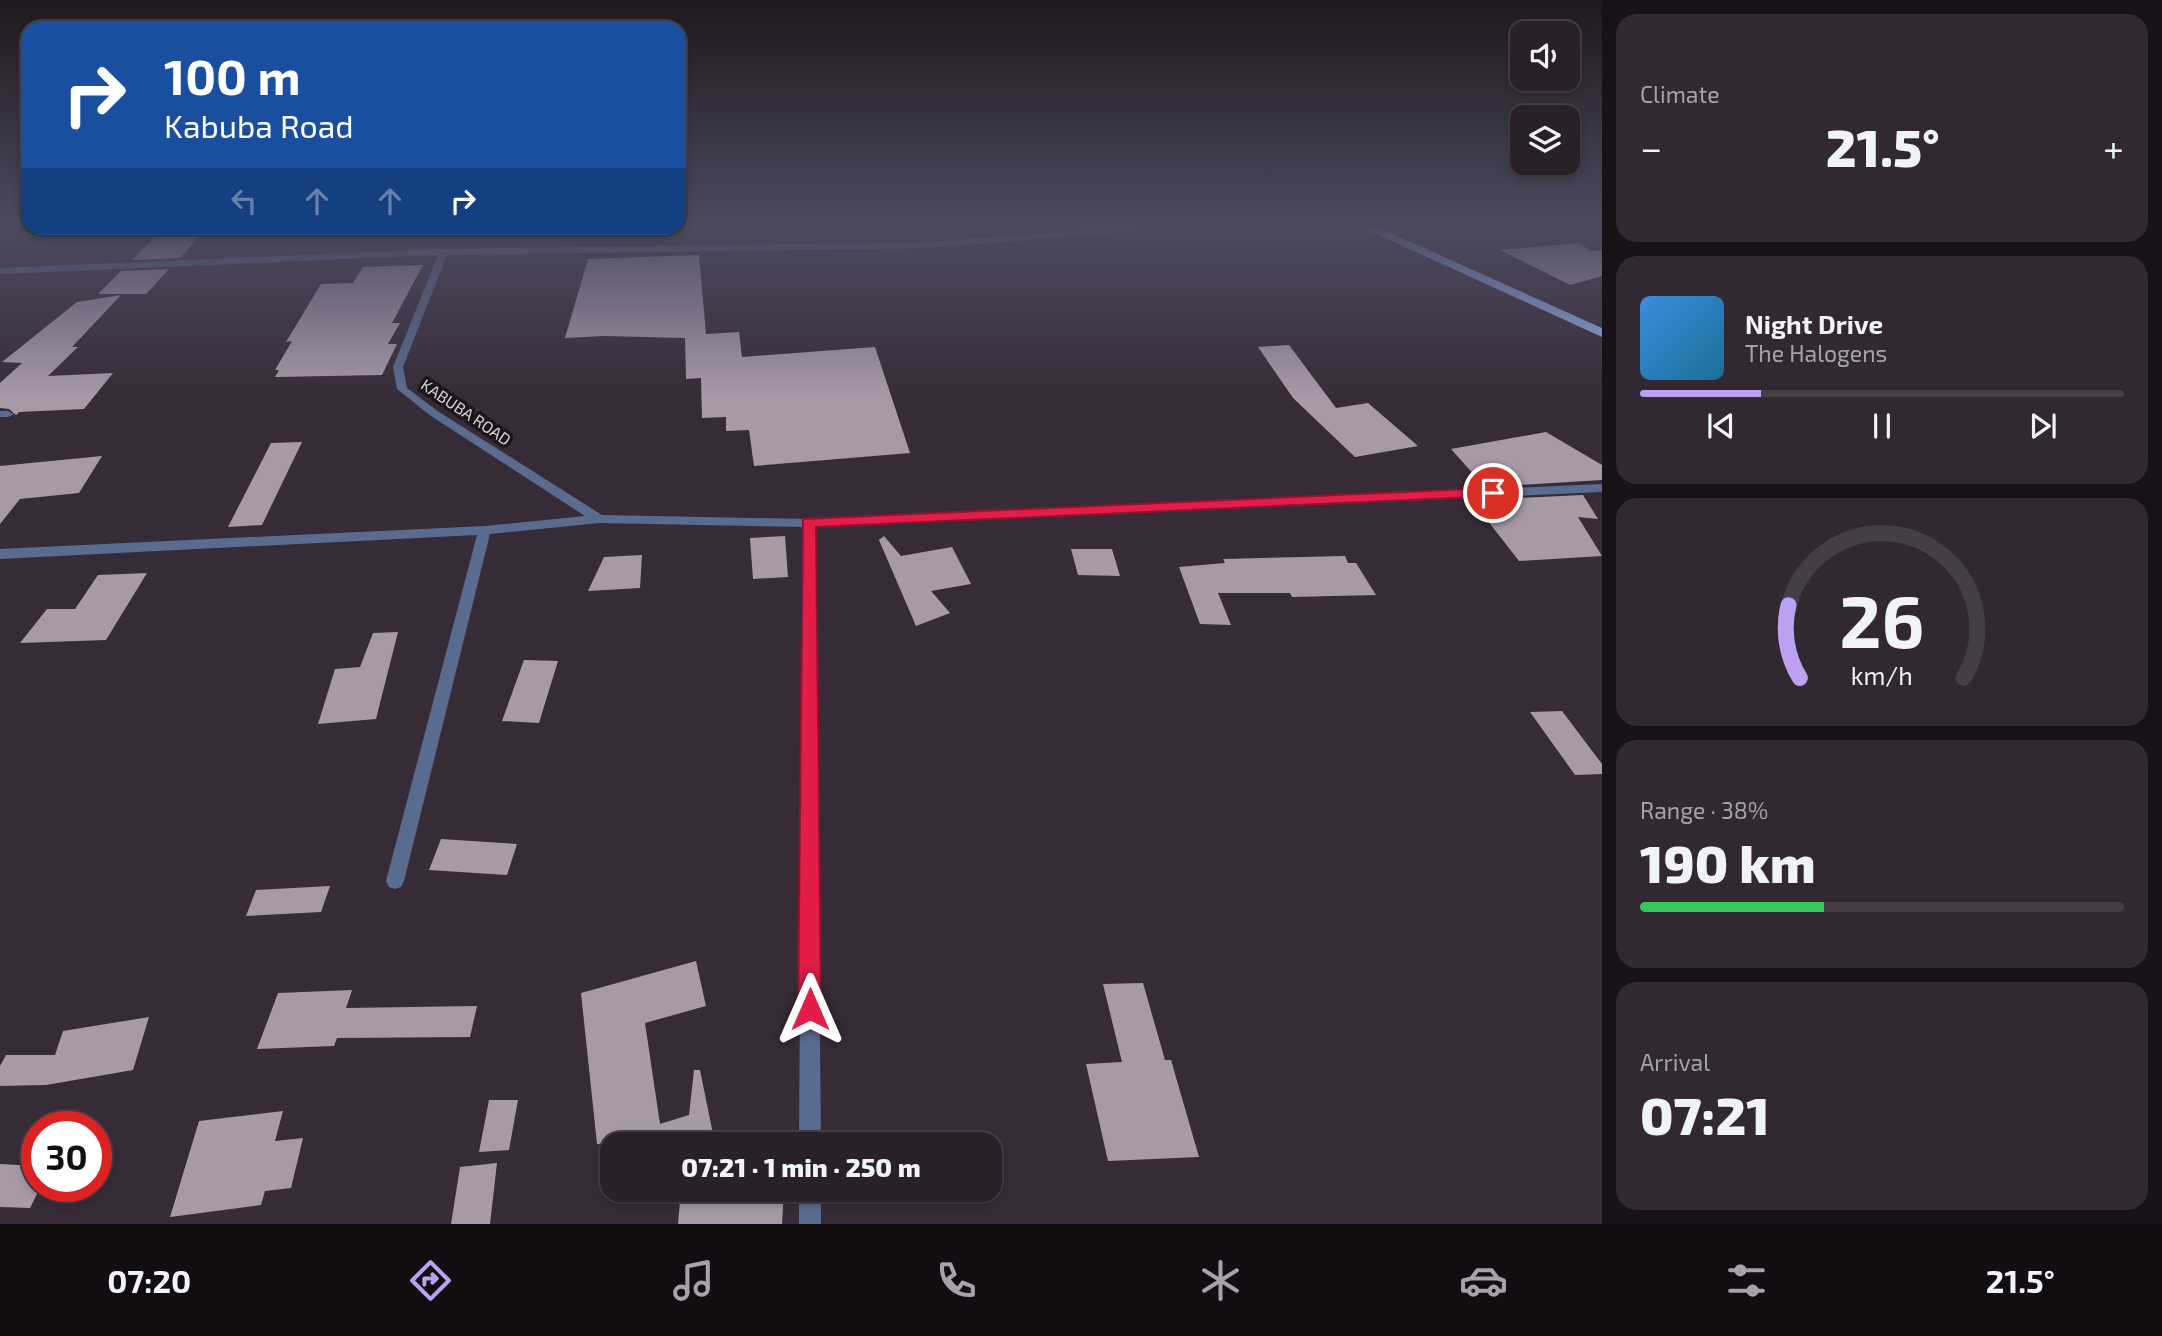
<!DOCTYPE html>
<html lang="en">
<head>
<meta charset="utf-8">
<style>
  :root { --surface:#2a202a; --page:#322832; --text:#f1f3f6; --muted:#a5a3a8; --line:#463e47; --accent:#bca0f2 }
  body { margin:0; font-family:"Exo 2",sans-serif; background:var(--page); color:var(--text); height:100vh; display:flex; flex-direction:column; font-size:26px; white-space:nowrap }
  * { box-sizing:border-box; margin:0 }
  p { font-size:23px; color:var(--muted) }
  .icon { flex:none; width:38px; height:38px; fill:none; stroke:currentColor; stroke-width:2; stroke-linecap:round; stroke-linejoin:round }
  .map { position:relative; flex:1; overflow:hidden }
  .sheet { display:flex; flex-direction:column; gap:14px; padding:14px; background:#171217; width:560px }
  .sheet>* { flex:none }
  .banner { position:absolute; left:21px; top:21px; width:665px; height:214px; border-radius:21px; box-shadow:0 4px 10px #0003,0 0 0 2px var(--line); background:#1a4fa0; color:#fff; overflow:hidden }
  .buttons { position:absolute; left:1510px; top:21px; display:grid; gap:14px }
  .buttons a { display:grid; place-items:center; width:70px; height:70px; border-radius:14px; background:var(--surface); box-shadow:0 4px 10px #0003,0 0 0 2px var(--line); font-size:35px }
  .speed { position:absolute; left:21px; top:1111px; display:flex; gap:14px; font-size:35px; font-weight:700; text-align:center }
  .speed>* { display:grid; place-content:center; width:91px; height:91px; border-radius:50%; background:var(--surface); box-shadow:0 4px 10px #0003,0 0 0 2px var(--line); line-height:1 }
  .speed .limit { border:10px solid #d22; background:#fff; color:#111 }
  .pin { position:absolute; display:grid; place-items:center; width:60px; height:60px; color:#fff; margin:-30px; border:4px solid #fff; border-radius:50%; box-shadow:0 2px 7px #0007 }
  .me { position:absolute; width:77px; margin:-38px; rotate:0deg; stroke-linejoin:round; filter:drop-shadow(0 0 5px #0008) }
  .turn { display:flex; align-items:center; gap:24px; height:147px; padding:0 28px; font-size:32px }
  .turn .icon { width:91px; height:91px; stroke-width:2.5 }
  .turn b { display:block; font-size:49px; line-height:60px }
  .lanes { display:flex; align-items:center; height:66px; padding:0 28px; background:#0003; justify-content:center; gap:35px; direction:ltr }
  .lanes .off { opacity:.35 }
  .big { font-size:52px; font-weight:800; line-height:1.1 }
  .sheet .card { flex:1; display:flex; flex-direction:column; justify-content:center; gap:10px; min-width:0; padding:0 24px; border-radius:21px; background:var(--page) }
  .sheet .dial { align-items:center; gap:0 }
  .dial svg { height:182px; overflow:visible; fill:none; stroke:var(--line); stroke-width:7; stroke-linecap:round; text-anchor:middle }
  .dial text { fill:var(--text); stroke:none }
  .song { display:flex; align-items:center; gap:21px }
  .cover { width:84px; height:84px; border-radius:10px; background:linear-gradient(135deg,hsl(210 70% 55%),hsl(200 70% 35%)) }
  .played { height:7px; border-radius:4px; background:linear-gradient(90deg,var(--accent) 25%,var(--line) 25%) }
  .keys { display:flex; justify-content:space-around; direction:ltr }
  .heat { display:flex; justify-content:space-between; align-items:center; font-size:38px; direction:ltr }
  .charge { height:10px; border-radius:5px; background:linear-gradient(90deg,#34c759 38%,var(--line) 0) }
  .trip { position:absolute; left:600px; top:1132px; width:402px; height:70px; border-radius:21px; background:var(--surface); box-shadow:0 4px 10px #0003,0 0 0 2px var(--line); font-weight:800; line-height:70px; text-align:center }
  .menu { display:flex; height:112px; justify-content:space-around; align-items:center; background:#110d11; color:var(--muted) }
  .menu .icon { width:49px; height:49px }
  .menu .active { color:var(--accent) }
  .menu b { font-size:32px; color:var(--text) }
  main { display:flex; flex:1; min-height:0 }
  .map>svg:first-child { display:block }
  .building { fill:#a899a9 }
  .lines { fill:none; stroke-linecap:round; stroke-linejoin:round }
  .minor { fill:#596b8f; fill-rule:evenodd }
  .trunk { fill:#90b0f0; fill-rule:evenodd }
  .route { fill:#e11d48; stroke:#92132f; stroke-width:2 }
  .labels { text-anchor:middle; stroke-width:7; stroke-linejoin:round; paint-order:stroke }
  .far-street-label { font-size:16px; fill:#d8cfd8; stroke:#1c161c }
</style>
</head>
<body>
<main>
<div class="map">
<svg width="1602" height="1224" viewBox="0 0 1602 1224">
  <rect width="100%" height="100%" fill="#382b38"/>
  <path class="building" d="M 164,228 L 208,228 L 180,258 L 132,260 Z
    M 1579,243 L 1591,251 L 1602,250 L 1602,276 L 1570,285 L 1500,250 Z
    M 699,255 L 706,334 L 739,332 L 742,357 L 875,347 L 910,453 L 754,466 L 749,430 L 726,431 L 726,417 L 702,418 L 701,378 L 686,379 L 685,338 L 604,336 L 565,338 L 588,259 Z
    M 423,265 L 392,323 L 400,323 L 388,344 L 397,344 L 382,375 L 275,377 L 279,370 L 275,370 L 292,341 L 286,342 L 321,284 L 353,283 L 363,267 Z
    M 169,269 L 146,294 L 98,294 L 121,271 Z
    M 121,295 L 72,347 L 78,347 L 48,376 L 113,373 L 84,409 L 19,412 L 16,415 L 9,409 L 0,408 L 0,383 L 22,363 L 2,362 L 77,302 Z
    M 1289,345 L 1336,408 L 1368,403 L 1418,446 L 1355,457 L 1293,398 L 1258,347 Z
    M 1546,432 L 1602,465 L 1602,480 L 1485,487 L 1451,449 Z
    M 302,442 L 262,525 L 228,527 L 271,443 Z
    M 102,456 L 79,493 L 20,499 L 0,524 L 0,466 Z
    M 1583,495 L 1598,519 L 1578,517 L 1602,556 L 1519,561 L 1477,507 L 1503,506 L 1496,499 Z
    M 785,536 L 788,577 L 753,579 L 750,538 Z
    M 884,536 L 901,556 L 952,547 L 971,584 L 931,591 L 950,613 L 916,626 L 879,540 Z
    M 1071,549 L 1112,549 L 1120,576 L 1078,575 Z
    M 642,555 L 640,588 L 588,591 L 604,557 Z
    M 1345,556 L 1348,563 L 1356,563 L 1376,595 L 1292,597 L 1290,593 L 1218,593 L 1231,625 L 1200,624 L 1179,567 L 1225,563 L 1223,559 Z
    M 147,573 L 106,640 L 20,643 L 47,609 L 75,609 L 98,575 Z
    M 398,632 L 376,719 L 318,724 L 335,669 L 360,667 L 373,633 Z
    M 524,660 L 558,661 L 539,723 L 502,721 Z
    M 1562,711 L 1602,764 L 1602,774 L 1575,775 L 1530,712 Z
    M 441,839 L 517,844 L 507,875 L 429,870 Z
    M 330,886 L 321,912 L 246,916 L 256,890 Z
    M 696,961 L 706,1006 L 645,1023 L 660,1124 L 689,1115 L 694,1070 L 700,1070 L 715,1144 L 597,1144 L 581,993 Z
    M 1143,983 L 1165,1060 L 1171,1060 L 1199,1157 L 1108,1161 L 1086,1064 L 1122,1062 L 1103,984 Z
    M 352,990 L 346,1008 L 477,1006 L 470,1037 L 337,1038 L 334,1046 L 257,1049 L 278,993 Z
    M 149,1017 L 133,1070 L 46,1085 L 0,1086 L 0,1066 L 6,1055 L 55,1055 L 63,1031 Z
    M 489,1100 L 518,1100 L 509,1150 L 479,1152 Z
    M 283,1111 L 275,1141 L 303,1138 L 291,1188 L 265,1191 L 261,1205 L 170,1217 L 199,1121 Z
    M 497,1163 L 490,1224 L 451,1224 L 460,1167 Z
    M 0,1164 L 37,1166 L 37,1194 L 30,1208 L 0,1207 Z
    M 681,1190 L 784,1190 L 782,1224 L 678,1224 Z"/>
  <g class="lines">
    <path class="minor" d="M 1137,225 L 1174,225 L 1170,228 L 930,248 L 447,255 L 403,367 L 407,388 L 439,412 L 602,515 L 809,519 L 1602,484 L 1602,492 L 815,527 L 821,1144 L 799,1144 L 803,527 L 599,523 L 490,534 L 404,881 L 401,887 L 395,889 L 389,887 L 386,881 L 477,535 L 0,559 L 0,549 L 485,526 L 585,516 L 431,416 L 397,389 L 393,367 L 438,255 L 0,274 L 0,268 L 444,249 L 930,242 Z
      M 0,411 L 8,411 L 14,414 L 8,417 L 0,417 Z
      M 799,1190 L 821,1190 L 821,1224 L 799,1224 Z"/>
    <path class="trunk" d="M 1357,225 L 1373,225 L 1602,328 L 1602,337 Z"/>
  </g>
  <linearGradient id="sky" x2="0" y2="1"><stop stop-color="#1f181f"/><stop offset="0.57" stop-color="#4d4a5e"/><stop offset="1" stop-color="#4d4a5e" stop-opacity="0"/></linearGradient>
  <rect width="1602" height="397" fill="url(#sky)"/>
  <path class="route" d="M 1493,488 L 1500,493 L 1498,496 L 816,527 L 821,1009 L 817,1017 L 810,1020 L 802,1017 L 798,1009 L 803,519 Z"/>
  <g class="labels">
    <g class="far-street-label">
      <text transform="translate(466 412) rotate(34)" y="6">KABUBA ROAD</text>
    </g>
  </g>
</svg>
<div class="buttons">
<a><svg class="icon" aria-label="sound" viewBox="0 0 24 24"><path d="M4 9h4l5-4v14l-5-4H4zM17 9q2 3 0 6"/></svg></a>
<a><svg class="icon" aria-label="layers" viewBox="0 0 24 24"><path d="M12 4l9 5-9 5-9-5zM3 14l9 5 9-5"/></svg></a>
</div>
<div class="speed"><div class="limit">30</div></div>
<div class="pin" style="left:1493px;top:493px;background:#d93025"><svg class="icon" aria-label="arrive" viewBox="0 0 24 24"><path d="M6 21V4h12l-3 4 3 4H6"/></svg></div>
<svg class="me" style="left:810px;top:1009px" viewBox="-20 -20 40 40"><path d="M0-17L14 15 0 8-14 15z" fill="#e11d48" stroke="#fff" stroke-width="4"/></svg>
<div class="trip">07:21 · 1 min · 250 m</div>
<div class="banner">
<div class="turn"><svg class="icon" aria-label="right" viewBox="0 0 24 24"><path d="M7 20v-9h11M14 6l5 5-5 5"/></svg><div><b>100 m</b>Kabuba Road</div></div>
<div class="lanes"><svg class="icon off" aria-label="left" viewBox="0 0 24 24"><path d="M17 20v-9H6M10 6l-5 5 5 5"/></svg><svg class="icon off" aria-label="ahead" viewBox="0 0 24 24"><path d="M12 20V5M6 11l6-6 6 6"/></svg><svg class="icon off" aria-label="ahead" viewBox="0 0 24 24"><path d="M12 20V5M6 11l6-6 6 6"/></svg><svg class="icon" aria-label="right" viewBox="0 0 24 24"><path d="M7 20v-9h11M14 6l5 5-5 5"/></svg></div>
</div>
</div>
<section class="sheet">
<div class="card"><p>Climate</p>
<div class="heat"><a>−</a><b class="big">21.5°</b><a>+</a></div>
</div>
<div class="card">
<div class="song"><i class="cover"></i><div><b>Night Drive</b><p>The Halogens</p></div></div>
<div class="played"></div>
<div class="keys"><svg class="icon" aria-label="previous" viewBox="0 0 24 24"><path d="M18 5L8 12l10 7zM5 5v14"/></svg><svg class="icon" aria-label="pause" viewBox="0 0 24 24"><path d="M8 5v14M16 5v14"/></svg><svg class="icon" aria-label="next" viewBox="0 0 24 24"><path d="M6 5l10 7-10 7zM19 5v14"/></svg></div>
</div>
<div class="card dial"><svg viewBox="0 0 100 80">
<path d="M14 69A42 42 0 1 1 86 69"/>
<path d="M14 69A42 42 0 0 1 9 37" stroke="#bca0f2"/>
<text x="50" y="56" font-size="32" font-weight="700">26</text>
<text x="50" y="72" font-size="11">km/h</text>
</svg></div>
<div class="card"><p>Range · 38%</p><b class="big">190 km</b><div class="charge"></div></div>
<div class="card"><p>Arrival</p><b class="big">07:21</b></div>
</section>
</main>
<nav class="menu">
<b>07:20</b>
<svg class="icon active" aria-label="directions" viewBox="0 0 24 24"><path d="M12 3l9 9-9 9-9-9zM9 14v-3h6M13 9l2 2-2 2"/></svg>
<svg class="icon" aria-label="music" viewBox="0 0 24 24"><path d="M9 18V5l10-2v13"/><circle cx="6" cy="18" r="3"/><circle cx="16" cy="16" r="3"/></svg>
<svg class="icon" aria-label="phone" viewBox="0 0 24 24"><path d="M5 4h4l2 5-3 2q2 4 5 5l2-3 5 2v4C11 20 4 13 5 4z"/></svg>
<svg class="icon" aria-label="climate" viewBox="0 0 24 24"><path d="M12 3v18M4 7l16 10M4 17L20 7"/></svg>
<svg class="icon" aria-label="car" viewBox="0 0 24 24"><path d="M5 17H2v-5l4-1 3-4h7l3 4 3 1v5h-3M9 17h6M6 11h13"/><circle cx="7" cy="17" r="2"/><circle cx="17" cy="17" r="2"/></svg>
<svg class="icon" aria-label="filters" viewBox="0 0 24 24"><path d="M4 7h16M4 17h16"/><circle cx="9" cy="7" r="2"/><circle cx="15" cy="17" r="2"/></svg>
<b>21.5°</b>
</nav>
</body>
</html>
